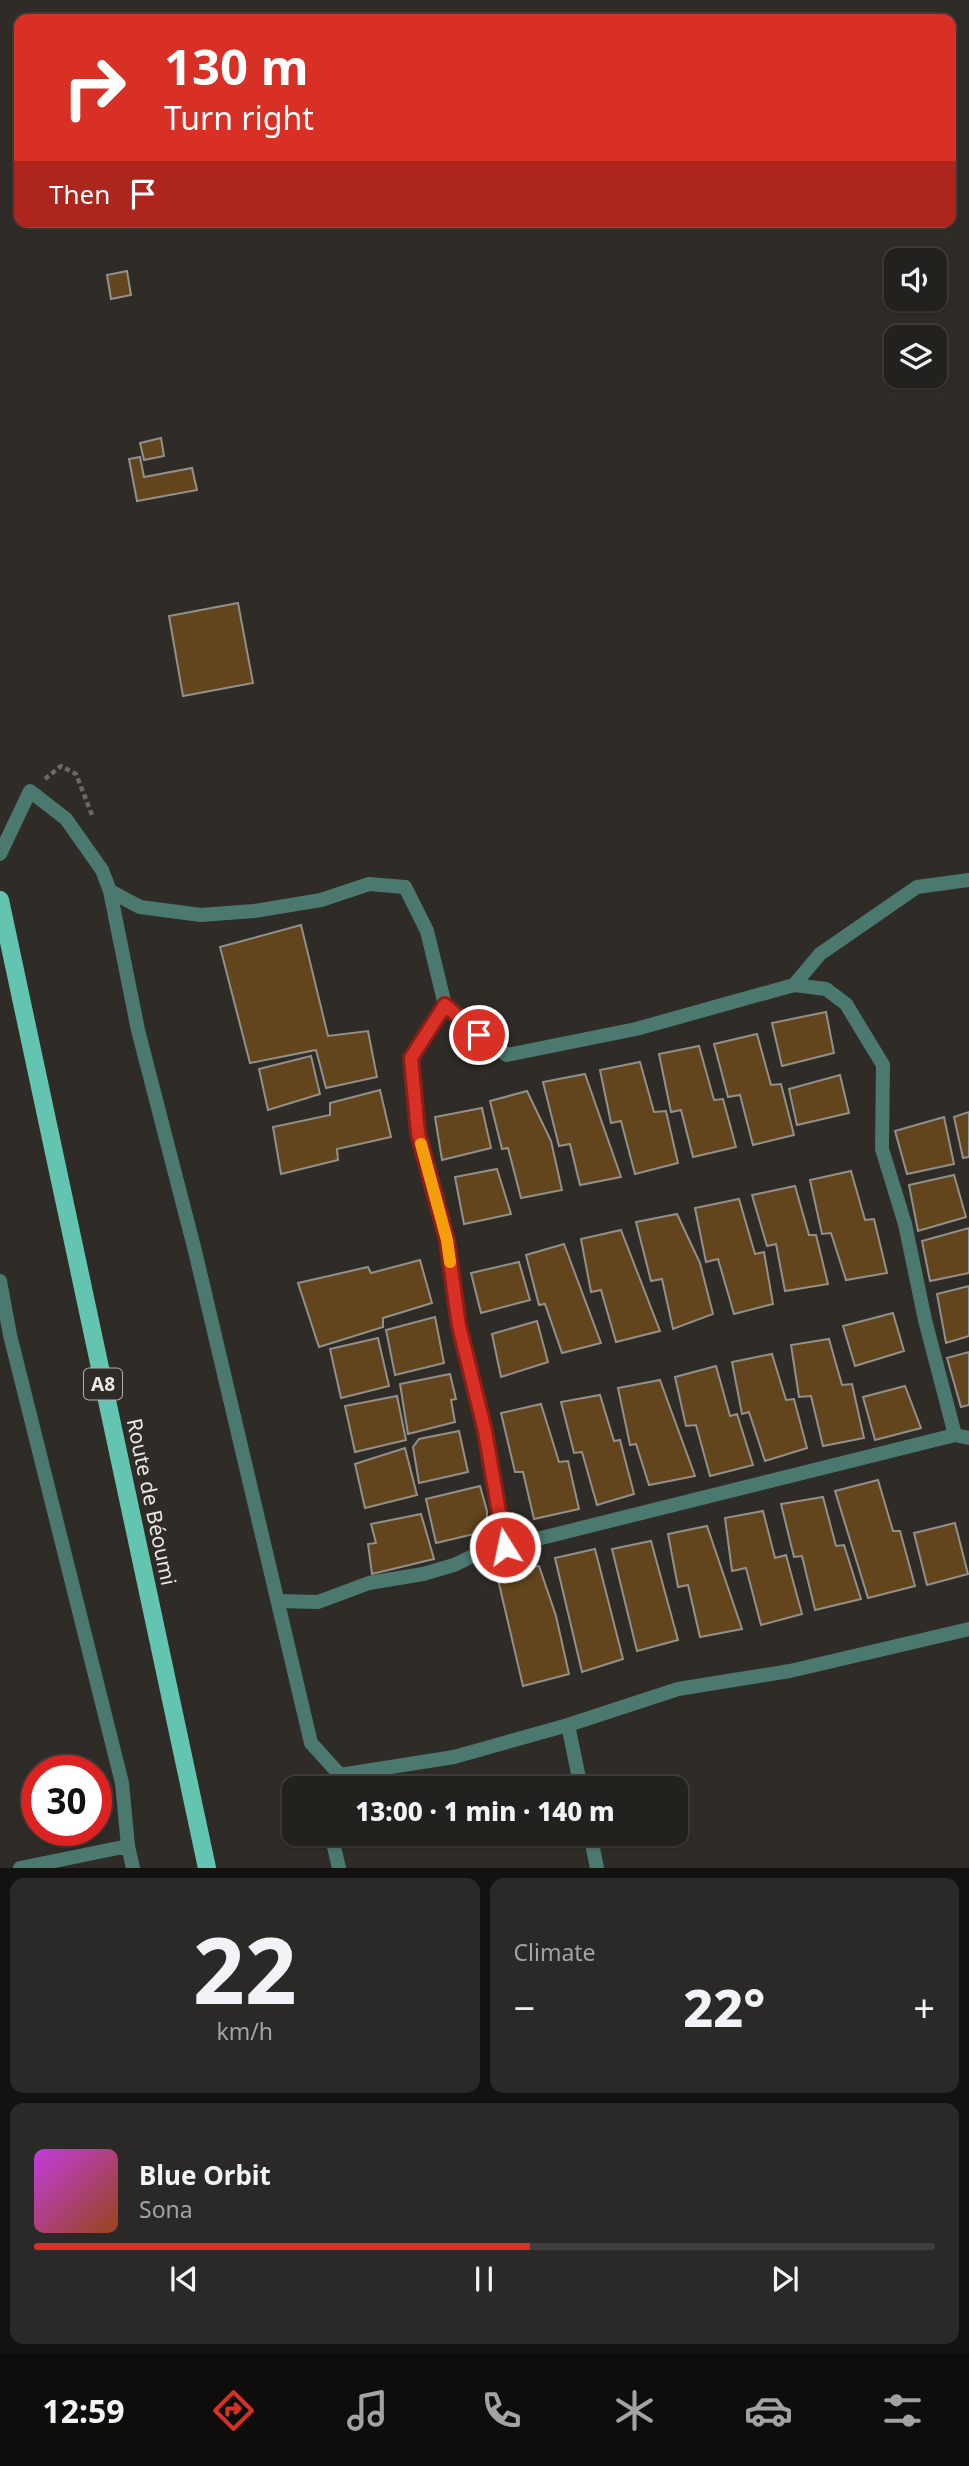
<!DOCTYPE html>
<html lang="en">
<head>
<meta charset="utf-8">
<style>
  :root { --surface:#23211e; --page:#2b2927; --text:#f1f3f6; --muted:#a3a3a4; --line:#403e3c; --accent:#d93025 }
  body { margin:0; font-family:"Noto Sans",sans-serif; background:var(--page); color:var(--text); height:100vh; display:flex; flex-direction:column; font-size:26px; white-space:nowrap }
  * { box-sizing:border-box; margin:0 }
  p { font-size:23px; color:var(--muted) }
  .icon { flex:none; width:38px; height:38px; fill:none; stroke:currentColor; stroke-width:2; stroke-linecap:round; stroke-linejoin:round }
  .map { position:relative; height:1868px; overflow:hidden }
  .panel { display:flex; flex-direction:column; gap:10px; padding:10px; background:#131210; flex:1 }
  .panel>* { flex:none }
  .guide { position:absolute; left:14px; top:14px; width:942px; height:214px; border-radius:14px; box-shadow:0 2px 5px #0004,0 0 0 2px var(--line); background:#d93025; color:#fff; overflow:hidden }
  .controls { position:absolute; left:884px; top:248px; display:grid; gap:14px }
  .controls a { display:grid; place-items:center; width:63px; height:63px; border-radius:14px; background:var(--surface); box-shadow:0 2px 5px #0004,0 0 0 2px var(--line); font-size:35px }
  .speed { position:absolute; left:21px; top:1755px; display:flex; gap:14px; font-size:35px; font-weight:700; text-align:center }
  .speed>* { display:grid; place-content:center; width:91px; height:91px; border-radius:50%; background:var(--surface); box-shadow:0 2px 5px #0004,0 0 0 2px var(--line); line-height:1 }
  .speed .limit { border:10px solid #d22; background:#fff; color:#111 }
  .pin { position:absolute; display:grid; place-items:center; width:60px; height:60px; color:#fff; margin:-30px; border:4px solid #fff; border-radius:50%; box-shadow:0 2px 7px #0007 }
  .me { position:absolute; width:77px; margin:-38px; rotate:350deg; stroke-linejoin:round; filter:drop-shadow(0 0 5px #0008) }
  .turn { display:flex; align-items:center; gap:24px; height:147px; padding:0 35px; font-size:32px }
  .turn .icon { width:91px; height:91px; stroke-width:2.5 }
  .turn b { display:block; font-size:49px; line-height:60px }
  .then { display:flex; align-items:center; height:66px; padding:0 35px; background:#0003; gap:14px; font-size:26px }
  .big { font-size:52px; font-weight:800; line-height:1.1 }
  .panel .tile { flex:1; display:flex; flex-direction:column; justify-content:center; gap:10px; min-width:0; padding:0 24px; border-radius:14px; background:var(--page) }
  .panel .dial { align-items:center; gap:0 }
  .dial b { font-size:91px; line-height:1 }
  .song { display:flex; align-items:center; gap:21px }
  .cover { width:84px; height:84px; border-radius:10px; background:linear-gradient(135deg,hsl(290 70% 55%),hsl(20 70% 35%)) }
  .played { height:7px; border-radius:4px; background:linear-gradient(90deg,var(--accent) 55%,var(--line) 55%) }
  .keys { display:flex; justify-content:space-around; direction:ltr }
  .heat { display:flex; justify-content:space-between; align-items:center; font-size:38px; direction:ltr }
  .panel .tiles { flex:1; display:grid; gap:10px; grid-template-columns:1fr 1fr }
  .tile:last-child { grid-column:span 2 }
  .trip { position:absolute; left:282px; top:1776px; width:406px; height:70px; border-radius:14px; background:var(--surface); box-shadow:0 2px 5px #0004,0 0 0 2px var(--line); font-weight:800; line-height:70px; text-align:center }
  .dock { display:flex; height:112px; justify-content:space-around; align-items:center; background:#0e0d0c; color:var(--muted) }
  .dock .icon { width:49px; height:49px }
  .dock .active { color:var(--accent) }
  .dock b { font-size:32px; color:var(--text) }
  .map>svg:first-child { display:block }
  .building { fill:#62451c; stroke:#938f8a; stroke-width:2 }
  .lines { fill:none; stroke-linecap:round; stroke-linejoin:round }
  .path { stroke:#6b6865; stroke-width:4.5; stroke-dasharray:5 3.5; stroke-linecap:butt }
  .minor { stroke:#4c796f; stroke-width:14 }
  .primary { stroke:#63c5b0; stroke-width:18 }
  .route-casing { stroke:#8d1f18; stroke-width:18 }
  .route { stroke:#d93025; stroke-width:12 }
  .slow { stroke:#f59e0b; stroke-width:12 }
  .labels { text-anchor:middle; stroke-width:7; stroke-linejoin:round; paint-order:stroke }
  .shield { fill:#2f2c28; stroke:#b2b0ad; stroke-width:2 }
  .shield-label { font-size:19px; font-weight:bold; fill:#eae8e6 }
  .street-label { font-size:21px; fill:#eae8e6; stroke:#2f2c28 }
</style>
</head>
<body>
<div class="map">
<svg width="969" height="1868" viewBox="0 0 969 1868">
  <rect width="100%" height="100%" fill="#2f2c28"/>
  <path class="building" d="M 127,271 L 131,295 L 111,299 L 107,275 Z
    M 161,438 L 164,456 L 144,460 L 140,443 Z
    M 140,457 L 144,477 L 192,468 L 197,490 L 137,501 L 129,459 Z
    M 238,603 L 253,683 L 183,696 L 169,616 Z
    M 301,925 L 328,1036 L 368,1031 L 377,1077 L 326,1088 L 316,1050 L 250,1063 L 220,947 Z
    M 826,1012 L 834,1053 L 782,1066 L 772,1023 Z
    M 757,1034 L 771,1085 L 781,1084 L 794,1135 L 753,1145 L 740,1095 L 728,1097 L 714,1044 Z
    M 699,1046 L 714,1100 L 723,1099 L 736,1147 L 693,1157 L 681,1110 L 671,1112 L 659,1054 Z
    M 311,1056 L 320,1094 L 268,1110 L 259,1069 Z
    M 640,1062 L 654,1112 L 666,1111 L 678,1163 L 635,1174 L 621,1121 L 611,1123 L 600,1070 Z
    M 585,1074 L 621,1177 L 580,1185 L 570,1144 L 559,1146 L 543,1082 Z
    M 840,1075 L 849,1113 L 797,1125 L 789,1089 Z
    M 380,1090 L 391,1137 L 337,1149 L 338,1160 L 281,1174 L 273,1127 L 330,1115 L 330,1103 Z
    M 527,1091 L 551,1141 L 562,1190 L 521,1198 L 508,1148 L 502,1149 L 490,1101 Z
    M 482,1108 L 491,1148 L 442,1160 L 435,1117 Z
    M 969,1112 L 969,1157 L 963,1158 L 954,1117 Z
    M 944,1117 L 954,1164 L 907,1174 L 895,1131 Z
    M 497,1169 L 511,1214 L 464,1224 L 455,1177 Z
    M 851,1171 L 865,1220 L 874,1219 L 887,1273 L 846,1280 L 831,1233 L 822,1234 L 810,1180 Z
    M 954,1175 L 966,1217 L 918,1231 L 909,1185 Z
    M 795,1186 L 809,1235 L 816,1235 L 828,1284 L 785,1291 L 776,1244 L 767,1246 L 752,1195 Z
    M 739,1199 L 755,1254 L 764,1252 L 773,1304 L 734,1314 L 718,1259 L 706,1262 L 695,1208 Z
    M 677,1214 L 700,1263 L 713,1314 L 673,1329 L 662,1279 L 651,1281 L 636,1222 Z
    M 969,1228 L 969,1273 L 930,1281 L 922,1241 Z
    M 621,1230 L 660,1331 L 616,1342 L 601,1290 L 591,1292 L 581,1239 Z
    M 564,1244 L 601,1343 L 562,1353 L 545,1304 L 539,1305 L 526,1255 Z
    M 420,1260 L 432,1303 L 383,1318 L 383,1327 L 319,1347 L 298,1283 L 368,1267 L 371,1273 Z
    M 519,1262 L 530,1300 L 481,1313 L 471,1273 Z
    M 969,1286 L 969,1336 L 946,1343 L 937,1294 Z
    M 893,1313 L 904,1351 L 855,1366 L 843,1326 Z
    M 435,1317 L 444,1363 L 395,1375 L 386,1330 Z
    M 537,1321 L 548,1362 L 501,1377 L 492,1334 Z
    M 378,1338 L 389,1386 L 341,1398 L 330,1349 Z
    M 829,1339 L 842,1385 L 852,1384 L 864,1438 L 823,1446 L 811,1396 L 799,1397 L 791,1345 Z
    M 969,1352 L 969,1405 L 961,1407 L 947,1358 Z
    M 772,1354 L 786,1400 L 794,1399 L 807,1448 L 765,1461 L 749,1412 L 742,1414 L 732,1362 Z
    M 716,1366 L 730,1416 L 737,1414 L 753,1465 L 710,1476 L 696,1425 L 686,1426 L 675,1377 Z
    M 450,1374 L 456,1399 L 451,1400 L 455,1422 L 408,1434 L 400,1384 Z
    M 660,1380 L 695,1476 L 649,1485 L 636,1444 L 630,1445 L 618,1388 Z
    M 905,1386 L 921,1428 L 875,1440 L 863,1397 Z
    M 600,1395 L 614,1441 L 620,1440 L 634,1494 L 597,1505 L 582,1452 L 574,1453 L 561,1402 Z
    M 397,1396 L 406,1440 L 355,1452 L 345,1406 Z
    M 541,1404 L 559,1462 L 568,1461 L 579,1509 L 534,1519 L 523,1472 L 515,1472 L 501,1413 Z
    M 459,1431 L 468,1472 L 419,1483 L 413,1447 L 419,1439 Z
    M 405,1448 L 417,1495 L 365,1508 L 355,1464 Z
    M 878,1480 L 893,1531 L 900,1531 L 915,1586 L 868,1598 L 835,1491 Z
    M 480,1486 L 487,1511 L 487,1531 L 436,1543 L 426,1499 Z
    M 823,1497 L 836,1546 L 844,1545 L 861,1599 L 815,1610 L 802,1556 L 794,1557 L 781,1504 Z
    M 763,1511 L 775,1558 L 786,1555 L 802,1614 L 761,1625 L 746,1568 L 732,1571 L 725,1518 Z
    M 421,1514 L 434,1559 L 372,1574 L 368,1544 L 376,1543 L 371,1524 Z
    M 955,1523 L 968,1574 L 927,1585 L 914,1533 Z
    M 707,1526 L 742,1629 L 700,1637 L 688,1585 L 678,1587 L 668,1534 Z
    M 651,1541 L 678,1640 L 637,1651 L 612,1549 Z
    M 595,1549 L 623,1659 L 582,1672 L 555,1558 Z
    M 539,1566 L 556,1616 L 569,1674 L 523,1686 L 496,1571 Z"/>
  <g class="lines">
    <path class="path" d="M 45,779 L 61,766 L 76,774 L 92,815"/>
    <path class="minor" d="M 0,854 L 30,791 L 66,819 L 102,870 L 110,891 L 140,907 L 201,915 L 254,911 L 321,900 L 369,884 L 405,887 L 427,931 L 445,1005 L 479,1035 L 507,1055 L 636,1029 L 794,985 L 826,989 L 846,1004 L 883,1065 L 882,1149 L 905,1224 L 925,1320 L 955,1435 L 969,1438
      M 110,891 L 138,1030 L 195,1251 L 311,1743 L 340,1775 L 454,1757 L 568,1725 L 678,1689 L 790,1671 L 969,1629
      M 794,985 L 820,954 L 917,887 L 969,880
      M 0,1281 L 10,1335 L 122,1783 L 128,1846
      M 505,1547 L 955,1435
      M 279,1601 L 318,1602 L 369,1583 L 423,1574 L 454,1565 L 479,1553 L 505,1547 L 485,1431 L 459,1326 L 447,1240 L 418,1133 L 411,1058 L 445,1005
      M 568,1725 L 581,1788
      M 331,1834 L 339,1868
      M 590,1834 L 597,1868
      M 20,1868 L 128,1846 L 133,1868"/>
    <path class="primary" d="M 0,900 L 207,1868"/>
  </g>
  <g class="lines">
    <g class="route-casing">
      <path id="route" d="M 479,1035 L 445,1005 L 411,1058 L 418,1133 L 447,1240 L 459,1326 L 485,1431 L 505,1547"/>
    </g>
    <use href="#route" class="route"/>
    <path class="slow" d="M 421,1144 L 447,1240 L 450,1262"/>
  </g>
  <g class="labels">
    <rect class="shield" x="84" y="1368.5" width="38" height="31" rx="5"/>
    <g class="shield-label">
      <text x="103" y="1391">A8</text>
    </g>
    <g class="street-label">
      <text transform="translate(151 1502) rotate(78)" y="7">Route de Béoumi</text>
    </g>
  </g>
</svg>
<div class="controls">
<a><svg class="icon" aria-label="sound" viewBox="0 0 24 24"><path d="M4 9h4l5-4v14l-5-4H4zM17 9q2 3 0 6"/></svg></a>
<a><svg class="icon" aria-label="layers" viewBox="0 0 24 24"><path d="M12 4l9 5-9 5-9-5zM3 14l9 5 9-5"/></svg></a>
</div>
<div class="speed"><div class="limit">30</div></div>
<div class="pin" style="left:479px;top:1035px;background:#d93025"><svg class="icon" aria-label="arrive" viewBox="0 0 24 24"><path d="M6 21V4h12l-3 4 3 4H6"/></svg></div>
<svg class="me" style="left:505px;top:1547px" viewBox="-20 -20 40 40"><circle r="17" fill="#d93025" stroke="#fff" stroke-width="3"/><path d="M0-11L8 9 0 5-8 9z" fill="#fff"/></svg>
<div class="trip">13:00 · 1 min · 140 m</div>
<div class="guide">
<div class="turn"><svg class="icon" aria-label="right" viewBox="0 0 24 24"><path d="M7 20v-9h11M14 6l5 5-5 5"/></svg><div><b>130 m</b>Turn right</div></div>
<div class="then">Then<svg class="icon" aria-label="arrive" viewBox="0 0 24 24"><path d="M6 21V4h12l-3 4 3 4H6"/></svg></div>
</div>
</div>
<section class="panel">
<div class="tiles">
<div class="tile dial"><b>22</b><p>km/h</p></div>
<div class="tile"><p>Climate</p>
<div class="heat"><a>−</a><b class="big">22°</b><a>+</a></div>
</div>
<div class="tile">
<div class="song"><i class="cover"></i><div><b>Blue Orbit</b><p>Sona</p></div></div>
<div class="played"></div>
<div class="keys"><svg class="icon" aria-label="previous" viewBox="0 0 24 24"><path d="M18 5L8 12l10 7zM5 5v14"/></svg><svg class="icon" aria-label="pause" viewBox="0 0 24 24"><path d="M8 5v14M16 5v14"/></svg><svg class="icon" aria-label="next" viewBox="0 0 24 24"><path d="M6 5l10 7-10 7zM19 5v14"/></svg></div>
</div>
</div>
</section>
<nav class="dock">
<b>12:59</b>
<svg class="icon active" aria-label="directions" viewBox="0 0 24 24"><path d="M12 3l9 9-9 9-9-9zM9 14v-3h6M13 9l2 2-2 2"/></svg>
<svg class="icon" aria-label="music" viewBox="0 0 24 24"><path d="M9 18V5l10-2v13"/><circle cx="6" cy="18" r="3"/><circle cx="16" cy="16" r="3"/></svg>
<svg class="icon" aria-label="phone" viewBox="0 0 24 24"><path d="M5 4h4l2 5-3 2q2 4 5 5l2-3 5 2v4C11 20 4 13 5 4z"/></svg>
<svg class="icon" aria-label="climate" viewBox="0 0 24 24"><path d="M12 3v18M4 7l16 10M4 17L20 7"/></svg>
<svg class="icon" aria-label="car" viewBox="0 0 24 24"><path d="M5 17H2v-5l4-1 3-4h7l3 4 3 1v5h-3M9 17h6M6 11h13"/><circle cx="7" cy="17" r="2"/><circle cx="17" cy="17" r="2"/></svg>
<svg class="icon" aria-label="filters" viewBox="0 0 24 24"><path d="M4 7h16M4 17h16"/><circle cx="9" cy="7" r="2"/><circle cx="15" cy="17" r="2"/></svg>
</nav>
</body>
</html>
